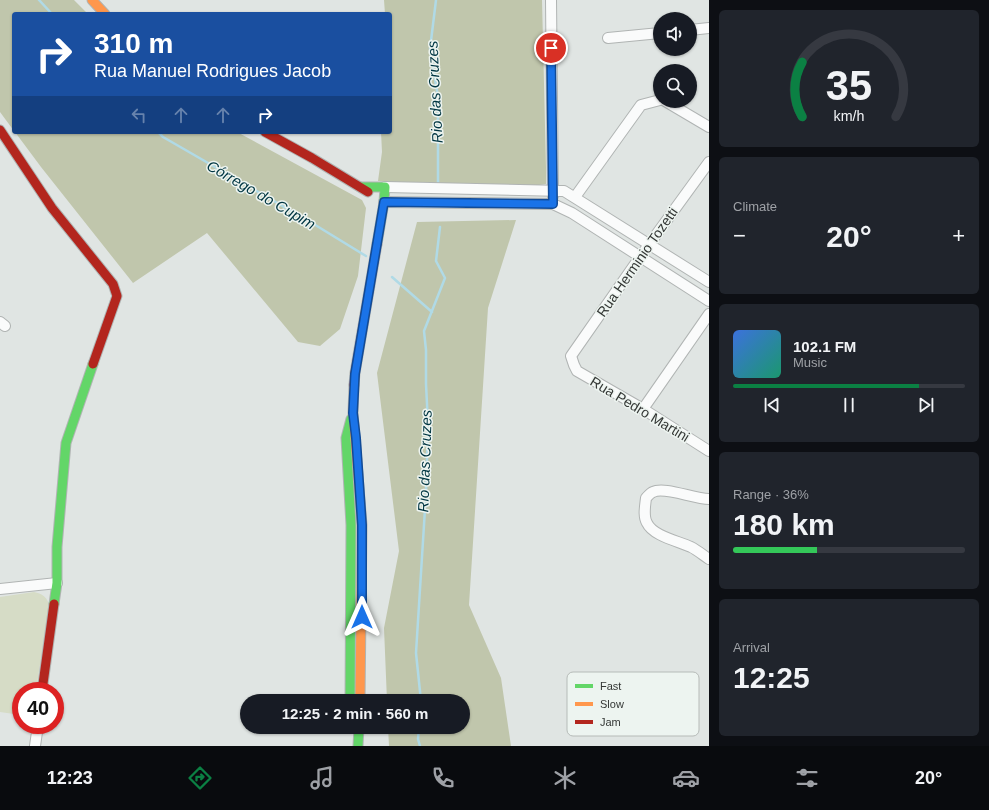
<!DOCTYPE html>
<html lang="en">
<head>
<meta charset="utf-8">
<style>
  :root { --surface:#171b24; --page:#20242c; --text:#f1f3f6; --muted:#9ea1a6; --line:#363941; --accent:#0b8043 }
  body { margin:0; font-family:Arial,sans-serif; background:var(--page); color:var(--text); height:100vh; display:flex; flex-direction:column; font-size:15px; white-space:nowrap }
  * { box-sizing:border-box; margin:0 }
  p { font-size:13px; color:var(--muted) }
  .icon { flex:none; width:22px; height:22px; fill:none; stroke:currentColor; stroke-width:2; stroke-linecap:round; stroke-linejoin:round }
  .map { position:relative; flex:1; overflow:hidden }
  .details { display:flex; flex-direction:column; gap:10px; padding:10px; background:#0d0f14; width:280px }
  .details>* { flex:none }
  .top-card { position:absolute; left:12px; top:12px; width:380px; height:122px; border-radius:4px; box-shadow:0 1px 3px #0004; background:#1a4fa0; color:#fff; overflow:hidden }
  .buttons { position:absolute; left:653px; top:12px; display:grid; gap:8px }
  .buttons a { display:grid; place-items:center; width:44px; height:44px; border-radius:50%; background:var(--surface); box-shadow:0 1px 3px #0004; font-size:20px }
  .speed { position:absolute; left:12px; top:682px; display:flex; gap:8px; font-size:20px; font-weight:700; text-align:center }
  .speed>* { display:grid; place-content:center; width:52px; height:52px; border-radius:50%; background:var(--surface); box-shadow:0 1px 3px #0004; line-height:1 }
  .speed .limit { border:6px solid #d22; background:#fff; color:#111 }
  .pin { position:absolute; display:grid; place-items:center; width:34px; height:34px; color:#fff; margin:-17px; border:2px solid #fff; border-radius:50%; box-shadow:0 1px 4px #0007 }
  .me { position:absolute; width:44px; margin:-22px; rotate:0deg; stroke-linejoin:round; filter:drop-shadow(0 0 3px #0008) }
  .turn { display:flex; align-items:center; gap:14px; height:84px; padding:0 16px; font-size:18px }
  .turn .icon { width:52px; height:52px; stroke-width:2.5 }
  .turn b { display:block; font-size:28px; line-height:34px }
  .lanes { display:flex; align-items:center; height:38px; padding:0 16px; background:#0003; justify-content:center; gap:20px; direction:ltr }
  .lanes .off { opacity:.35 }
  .big { font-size:30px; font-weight:700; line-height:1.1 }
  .details .widget { flex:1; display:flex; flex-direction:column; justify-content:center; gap:6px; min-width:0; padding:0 14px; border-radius:6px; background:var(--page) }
  .details .dial { align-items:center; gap:0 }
  .dial svg { height:104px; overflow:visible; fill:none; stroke:var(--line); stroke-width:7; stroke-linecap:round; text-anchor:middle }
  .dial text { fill:var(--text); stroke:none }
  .song { display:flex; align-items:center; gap:12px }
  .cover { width:48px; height:48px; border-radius:6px; background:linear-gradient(135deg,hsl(220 70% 55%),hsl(160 70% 35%)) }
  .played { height:4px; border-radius:2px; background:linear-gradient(90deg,var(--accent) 80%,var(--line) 80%) }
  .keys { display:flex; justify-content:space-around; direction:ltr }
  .heat { display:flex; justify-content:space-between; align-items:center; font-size:22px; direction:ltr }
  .charge { height:6px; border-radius:3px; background:linear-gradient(90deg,#34c759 36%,var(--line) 0) }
  .trip { position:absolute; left:240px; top:694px; width:230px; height:40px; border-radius:20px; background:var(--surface); box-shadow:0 1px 3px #0004; font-weight:700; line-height:40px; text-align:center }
  .dock { display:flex; height:64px; justify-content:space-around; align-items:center; background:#090b0e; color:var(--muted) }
  .dock .icon { width:28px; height:28px }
  .dock .on { color:var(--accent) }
  .dock b { font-size:18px; color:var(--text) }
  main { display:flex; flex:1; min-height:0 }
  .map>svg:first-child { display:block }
  .green { fill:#d6dcc6 }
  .forest { fill:#c0c6ac }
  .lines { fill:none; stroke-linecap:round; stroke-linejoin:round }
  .stream { stroke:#b0dae6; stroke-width:2.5 }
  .street-casing { stroke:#b0b4b3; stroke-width:12 }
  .fast-casing { stroke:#b0b4b3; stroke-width:11 }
  .slow-casing { stroke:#b0b4b3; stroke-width:11 }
  .jam-casing { stroke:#b0b4b3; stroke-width:11 }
  .street { stroke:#fafbfb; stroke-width:10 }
  .fast { stroke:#63d668; stroke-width:9 }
  .slow { stroke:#ff974d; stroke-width:9 }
  .jam { stroke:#b3261e; stroke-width:9 }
  .route-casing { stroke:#114b97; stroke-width:10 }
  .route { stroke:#1a73e8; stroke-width:7 }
  .labels { text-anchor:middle; stroke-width:3; stroke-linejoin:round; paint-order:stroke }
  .street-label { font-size:14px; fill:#343735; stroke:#edf4f0 }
  .water-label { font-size:15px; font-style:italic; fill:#003642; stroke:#edf4f0 }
  .key { fill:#edf4f0; stroke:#b6bbb8; stroke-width:1 }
  .key-label { font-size:11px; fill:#343735 }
</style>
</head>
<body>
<main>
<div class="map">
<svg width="709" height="746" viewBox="0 0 709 746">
  <rect width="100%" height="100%" fill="#e0e5e3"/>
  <path class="green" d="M 34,592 C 42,594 46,596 49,604 L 36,691 L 21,691 L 21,715 L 0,712 L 0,597 Z"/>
  <path class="forest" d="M 0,0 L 74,0 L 88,14 L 14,14 L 14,131 L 0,112 Z
    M 384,0 L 542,0 L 546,168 L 546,184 L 539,185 L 407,184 L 378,181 L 382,152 L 381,132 L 390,132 L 390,14 L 385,14 Z
    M 15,132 L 237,132 L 362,200 L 366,208 L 358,276 L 340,329 L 320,346 L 298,342 L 207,233 L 133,283 L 41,167 Z
    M 516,220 L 488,308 L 469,605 L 501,678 L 511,746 L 389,746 L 388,727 L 463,727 L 463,701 L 387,701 L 384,628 L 399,551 L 377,373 L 417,222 Z"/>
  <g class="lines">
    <path class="stream" d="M 39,0 L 52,14
      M 436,0 L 430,49 L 438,97 L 438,185
      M 158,132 L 163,137 L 312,223 L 366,256
      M 392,277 L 432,312
      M 421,701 L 416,653 L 426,493 L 428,424 L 426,384 L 426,350 L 424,331 L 445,278 L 436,261 L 440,227
      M 419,727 L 418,739 L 420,746"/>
    <g class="street-casing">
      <path id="street" d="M 551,0 L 553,196
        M 690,30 L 709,28
        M 608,38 L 660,33
        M 665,101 L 709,127
        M 709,162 L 640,257 L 571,356 L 574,365 L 577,371 L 643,409 L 709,451
        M 385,187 L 564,191 L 709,282
        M 575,197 L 641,105 L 660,100
        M 384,202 L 553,204 L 572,213 L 709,301
        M 0,322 L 5,326
        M 643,409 L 709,314
        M 709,499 C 694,499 664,486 653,492 C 650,493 648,496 646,498 C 645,507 643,516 647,523 C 653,536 678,541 691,547 C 697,550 703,555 709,559
        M 0,589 L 57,583
        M 35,746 L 38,725"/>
    </g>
    <g class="fast-casing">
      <path id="fast" d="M 361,187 L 385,187 L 384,202 L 377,244
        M 54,604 L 57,583 L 57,547 L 66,443 L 93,364
        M 350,701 L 351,525 L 346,438 L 351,419
        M 358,746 L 359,727"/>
    </g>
    <g class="slow-casing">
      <path id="slow" d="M 92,0 L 105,14
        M 354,385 L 353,413 L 362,525 L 360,701"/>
    </g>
    <g class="jam-casing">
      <path id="jam" d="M 0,130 L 52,208 L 113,284 L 117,296 L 93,364
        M 265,132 L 312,158 L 368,192
        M 354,385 L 355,373 L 377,244
        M 42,691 L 54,604"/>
    </g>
    <use href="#street" class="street"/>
    <use href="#fast" class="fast"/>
    <use href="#slow" class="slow"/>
    <use href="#jam" class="jam"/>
  </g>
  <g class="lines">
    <g class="route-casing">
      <path id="route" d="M 362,617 L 362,525 L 356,438 L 353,413 L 355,374 L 384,202 L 553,204 L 551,48"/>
    </g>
    <use href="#route" class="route"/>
  </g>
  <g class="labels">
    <g class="street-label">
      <text transform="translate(637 262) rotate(-55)" y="5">Rua Herminio Tozetti</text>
      <text transform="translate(640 409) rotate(31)" y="5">Rua Pedro Martini</text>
    </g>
    <g class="water-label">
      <text transform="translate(435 92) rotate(-93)" y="5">Rio das Cruzes</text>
      <text transform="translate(261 195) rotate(30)" y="5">Córrego do Cupim</text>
      <text transform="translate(425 461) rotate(-88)" y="5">Rio das Cruzes</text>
    </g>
  </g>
  <rect x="567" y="672" width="132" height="64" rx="6" class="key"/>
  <rect x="575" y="684" width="18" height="4" fill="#63d668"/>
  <rect x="575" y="702" width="18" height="4" fill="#ff974d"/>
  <rect x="575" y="720" width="18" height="4" fill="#b3261e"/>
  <g class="key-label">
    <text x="600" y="690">Fast</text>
    <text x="600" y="708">Slow</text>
    <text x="600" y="726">Jam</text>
  </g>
</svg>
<div class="buttons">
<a><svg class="icon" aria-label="sound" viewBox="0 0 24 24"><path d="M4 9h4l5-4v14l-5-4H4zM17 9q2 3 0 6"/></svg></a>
<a><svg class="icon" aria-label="search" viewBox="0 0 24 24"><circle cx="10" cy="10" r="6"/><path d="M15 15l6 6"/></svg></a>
</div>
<div class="speed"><div class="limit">40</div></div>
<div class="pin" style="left:551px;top:48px;background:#d93025"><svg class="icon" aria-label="arrive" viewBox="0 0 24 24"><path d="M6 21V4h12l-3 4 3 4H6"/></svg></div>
<svg class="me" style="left:362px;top:617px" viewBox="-20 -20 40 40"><path d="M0-17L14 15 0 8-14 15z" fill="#1a73e8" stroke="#fff" stroke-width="4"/></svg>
<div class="trip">12:25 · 2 min · 560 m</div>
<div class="top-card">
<div class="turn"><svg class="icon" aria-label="right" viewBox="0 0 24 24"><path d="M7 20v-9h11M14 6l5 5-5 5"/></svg><div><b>310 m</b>Rua Manuel Rodrigues Jacob</div></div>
<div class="lanes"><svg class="icon off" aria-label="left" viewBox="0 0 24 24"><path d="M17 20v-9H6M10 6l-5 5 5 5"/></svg><svg class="icon off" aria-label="ahead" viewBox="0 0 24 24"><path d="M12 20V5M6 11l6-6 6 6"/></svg><svg class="icon off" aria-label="ahead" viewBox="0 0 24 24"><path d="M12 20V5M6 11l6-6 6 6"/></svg><svg class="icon" aria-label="right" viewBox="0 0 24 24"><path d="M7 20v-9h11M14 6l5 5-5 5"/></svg></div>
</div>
</div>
<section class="details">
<div class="widget dial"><svg viewBox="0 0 100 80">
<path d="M14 69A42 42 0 1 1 86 69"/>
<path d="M14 69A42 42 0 0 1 14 27" stroke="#0b8043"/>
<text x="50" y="56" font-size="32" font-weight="700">35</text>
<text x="50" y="72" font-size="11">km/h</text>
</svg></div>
<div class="widget"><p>Climate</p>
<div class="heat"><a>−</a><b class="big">20°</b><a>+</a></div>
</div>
<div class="widget">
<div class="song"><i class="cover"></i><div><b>102.1 FM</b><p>Music</p></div></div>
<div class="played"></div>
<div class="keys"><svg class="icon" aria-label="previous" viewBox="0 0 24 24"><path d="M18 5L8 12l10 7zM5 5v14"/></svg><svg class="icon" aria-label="pause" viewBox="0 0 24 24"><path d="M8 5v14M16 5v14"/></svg><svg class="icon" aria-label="next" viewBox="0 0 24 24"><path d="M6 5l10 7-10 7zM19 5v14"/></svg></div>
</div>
<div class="widget"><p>Range · 36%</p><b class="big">180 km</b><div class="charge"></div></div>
<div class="widget"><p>Arrival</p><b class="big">12:25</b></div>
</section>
</main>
<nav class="dock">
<b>12:23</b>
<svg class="icon on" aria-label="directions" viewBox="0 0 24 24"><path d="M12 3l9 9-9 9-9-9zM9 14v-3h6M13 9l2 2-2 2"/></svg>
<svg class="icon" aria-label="music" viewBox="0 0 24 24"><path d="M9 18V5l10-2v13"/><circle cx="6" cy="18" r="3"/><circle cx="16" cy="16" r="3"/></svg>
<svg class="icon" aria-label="phone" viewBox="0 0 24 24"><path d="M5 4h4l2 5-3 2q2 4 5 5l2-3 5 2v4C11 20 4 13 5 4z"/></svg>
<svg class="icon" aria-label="climate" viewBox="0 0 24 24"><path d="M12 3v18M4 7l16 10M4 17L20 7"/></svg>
<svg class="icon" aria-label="car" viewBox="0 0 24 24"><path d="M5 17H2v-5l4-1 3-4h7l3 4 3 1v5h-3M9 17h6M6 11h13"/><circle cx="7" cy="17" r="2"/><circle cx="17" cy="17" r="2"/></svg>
<svg class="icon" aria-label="filters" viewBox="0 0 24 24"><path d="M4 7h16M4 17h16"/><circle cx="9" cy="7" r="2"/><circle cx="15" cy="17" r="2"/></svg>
<b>20°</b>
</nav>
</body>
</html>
